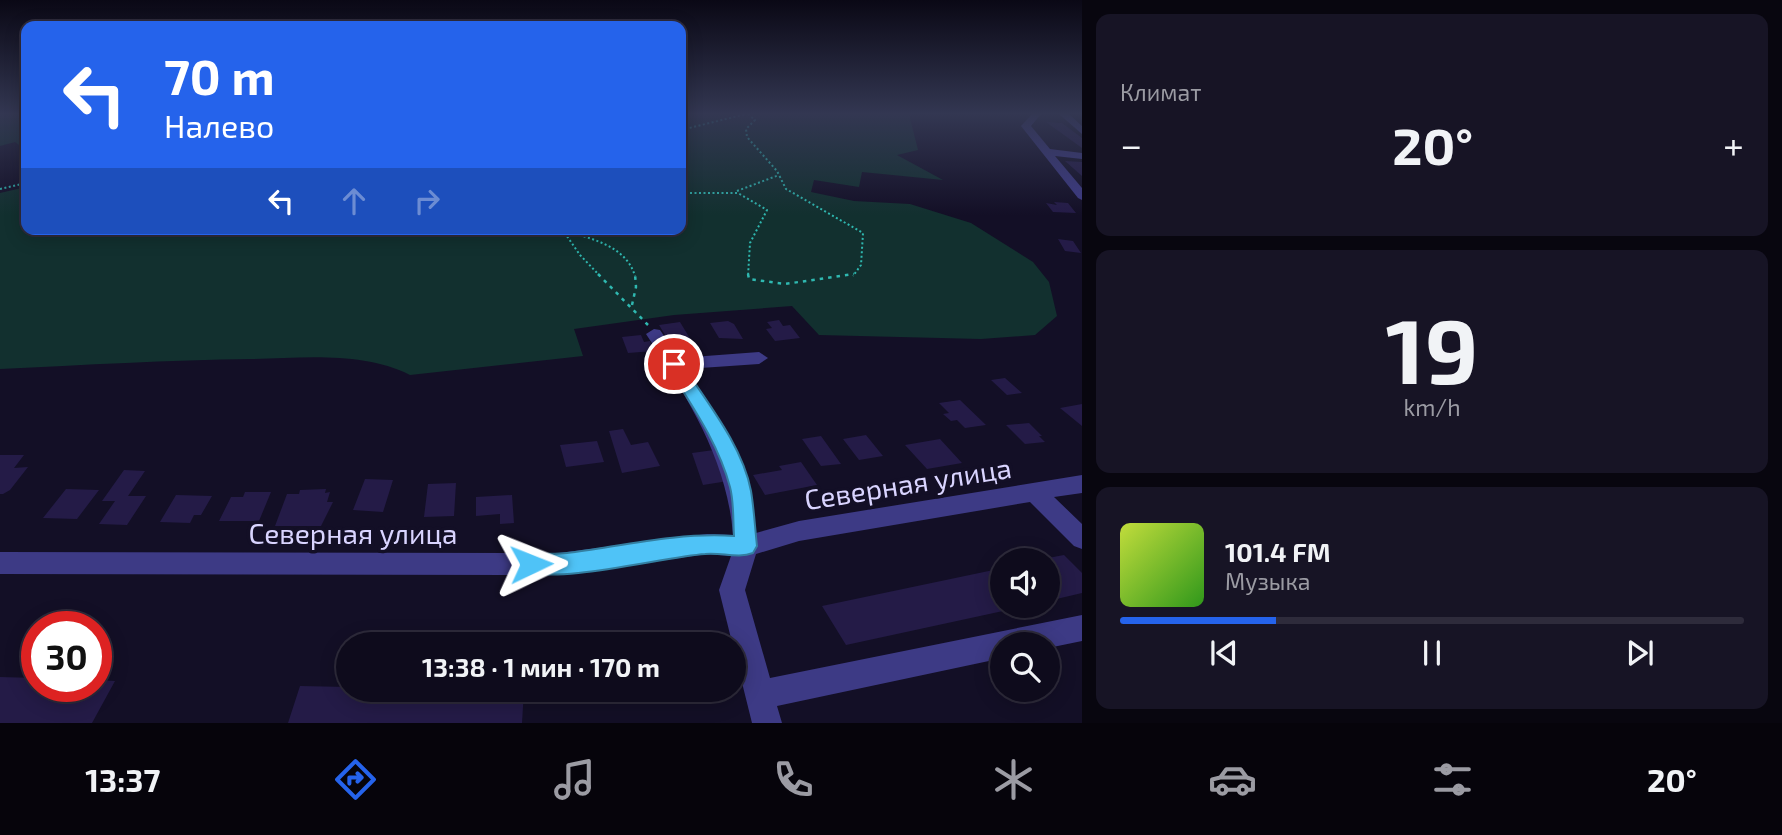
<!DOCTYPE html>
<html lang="ru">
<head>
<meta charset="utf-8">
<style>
  :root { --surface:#0e0b1c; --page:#171425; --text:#f1f3f6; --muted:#9b9ba3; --line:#2e2b3b; --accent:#2563eb }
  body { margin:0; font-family:"Exo 2",sans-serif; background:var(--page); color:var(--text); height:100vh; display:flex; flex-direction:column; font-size:26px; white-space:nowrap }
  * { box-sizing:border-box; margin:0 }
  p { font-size:23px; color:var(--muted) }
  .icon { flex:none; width:38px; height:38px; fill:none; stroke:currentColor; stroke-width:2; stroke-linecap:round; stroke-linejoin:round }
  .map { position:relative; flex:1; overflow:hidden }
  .details { display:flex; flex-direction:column; gap:14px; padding:14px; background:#08060f; width:700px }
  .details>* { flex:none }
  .guide { position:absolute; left:21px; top:21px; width:665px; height:214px; border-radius:14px; box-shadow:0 4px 18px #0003,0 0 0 2px var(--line); background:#2563eb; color:#fff; overflow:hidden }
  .controls { position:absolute; left:990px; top:548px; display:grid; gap:14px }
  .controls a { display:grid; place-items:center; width:70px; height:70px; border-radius:50%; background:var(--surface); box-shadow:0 4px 18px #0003,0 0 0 2px var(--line); font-size:35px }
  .speed { position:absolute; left:21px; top:611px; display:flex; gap:14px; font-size:35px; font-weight:700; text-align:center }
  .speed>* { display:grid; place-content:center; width:91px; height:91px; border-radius:50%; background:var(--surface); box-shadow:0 4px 18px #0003,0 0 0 2px var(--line); line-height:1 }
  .speed .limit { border:10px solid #d22; background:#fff; color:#111 }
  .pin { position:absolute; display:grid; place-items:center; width:60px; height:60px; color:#fff; margin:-30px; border:4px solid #fff; border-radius:50%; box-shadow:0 2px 7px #0007 }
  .me { position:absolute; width:77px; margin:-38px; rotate:88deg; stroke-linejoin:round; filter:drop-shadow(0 0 5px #0008) }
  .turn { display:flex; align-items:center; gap:24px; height:147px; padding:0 28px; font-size:32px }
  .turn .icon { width:91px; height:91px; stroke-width:2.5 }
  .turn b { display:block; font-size:49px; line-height:60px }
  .lanes { display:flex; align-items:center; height:66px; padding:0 28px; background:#0003; justify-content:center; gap:35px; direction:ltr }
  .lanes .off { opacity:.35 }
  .big { font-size:52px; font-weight:700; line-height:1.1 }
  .details .card { flex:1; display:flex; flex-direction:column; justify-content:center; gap:10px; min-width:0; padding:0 24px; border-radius:14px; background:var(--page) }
  .details .dial { align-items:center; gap:0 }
  .dial b { font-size:91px; line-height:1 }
  .song { display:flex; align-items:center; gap:21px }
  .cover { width:84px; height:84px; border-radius:10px; background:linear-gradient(135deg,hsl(70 70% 55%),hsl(110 70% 35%)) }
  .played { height:7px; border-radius:4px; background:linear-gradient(90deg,var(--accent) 25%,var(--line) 25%) }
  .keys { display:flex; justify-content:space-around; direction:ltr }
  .heat { display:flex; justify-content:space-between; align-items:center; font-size:38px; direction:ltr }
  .trip { position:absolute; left:336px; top:632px; width:410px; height:70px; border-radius:35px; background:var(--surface); box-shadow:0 4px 18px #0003,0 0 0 2px var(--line); font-weight:700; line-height:70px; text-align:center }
  .tab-bar { display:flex; height:112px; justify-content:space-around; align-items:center; background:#06040b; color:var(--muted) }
  .tab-bar .icon { width:49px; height:49px }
  .tab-bar .current { color:var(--accent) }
  .tab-bar b { font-size:32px; color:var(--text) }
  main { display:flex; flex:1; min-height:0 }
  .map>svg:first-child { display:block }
  .green { fill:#12302f }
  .building { fill:#241b47 }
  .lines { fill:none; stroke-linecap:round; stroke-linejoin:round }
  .path-far1 { stroke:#2fb8b0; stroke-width:2; stroke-dasharray:2 2.5; stroke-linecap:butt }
  .path { stroke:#2fb8b0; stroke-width:2.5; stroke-dasharray:3.5 5; stroke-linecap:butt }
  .minor { fill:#3d3a85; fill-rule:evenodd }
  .route { fill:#4fc3f7; stroke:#337fa1; stroke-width:2 }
  .labels { text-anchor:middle; stroke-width:7; stroke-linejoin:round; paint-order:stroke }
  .near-street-label { font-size:28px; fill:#d9d4ff; stroke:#130f26 }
</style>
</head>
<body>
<main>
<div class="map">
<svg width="1082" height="723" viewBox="0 0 1082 723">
  <rect width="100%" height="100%" fill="#130f26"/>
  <path class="green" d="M 0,114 L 26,114 L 26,150 L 15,142 L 0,146 Z
    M 681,114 L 909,114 L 918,150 L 897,155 L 943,180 L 862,172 L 859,187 L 814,180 L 811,192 L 854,201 L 910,204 L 971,223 L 1033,262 L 1049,282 L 1057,316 L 1035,335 L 981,339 L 819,335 L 792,306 L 674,315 L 574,329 L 583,356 L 410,375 C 363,351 302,358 252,359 C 168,360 84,365 0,369 L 0,193 L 26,187 L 26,229 L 681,229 Z"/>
  <path class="building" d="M 1046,122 L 1062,123 L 1082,138 L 1082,148 Z
    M 1065,161 L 1082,162 L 1082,176 Z
    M 1054,202 L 1068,203 L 1076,213 L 1053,212 L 1046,203 L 1057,205 Z
    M 1058,239 L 1073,241 L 1081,253 L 1065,251 Z
    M 779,320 L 783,326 L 790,325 L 800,338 L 775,341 L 766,329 L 772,328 L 767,322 Z
    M 728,321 L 734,324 L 743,339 L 719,338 L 710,323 Z
    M 680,322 L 694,345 L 673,348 L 659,325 Z
    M 641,335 L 644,342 L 650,341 L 654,351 L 628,353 L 622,337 Z
    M 1005,378 L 1022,393 L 1007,395 L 991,380 Z
    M 960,400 L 986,425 L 965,428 L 957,420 L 951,421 L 943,414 L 949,413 L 939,403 Z
    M 1082,404 L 1082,426 L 1060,408 Z
    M 1029,423 L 1042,436 L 1039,436 L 1045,442 L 1025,444 L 1006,425 Z
    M 623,429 L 631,445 L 648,442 L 660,466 L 622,473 L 609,431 Z
    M 866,435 L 883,456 L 859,460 L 843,439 Z
    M 821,436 L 841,464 L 821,466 L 802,439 Z
    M 940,439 L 962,463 L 927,469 L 905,445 Z
    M 597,441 L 604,462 L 566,467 L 560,445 Z
    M 714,450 L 728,481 L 703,485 L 692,453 Z
    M 0,455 L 24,455 L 14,468 L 28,467 L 10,490 L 3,494 L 0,494 Z
    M 801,462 L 817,485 L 765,495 L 753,475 L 782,470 L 779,466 Z
    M 124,470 L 145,471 L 128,496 L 146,496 L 127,525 L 99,524 L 115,501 L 102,501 Z
    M 365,479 L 393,480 L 383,512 L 353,510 Z
    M 456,483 L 454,516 L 424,517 L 428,484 Z
    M 66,489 L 99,490 L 77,519 L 43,518 Z
    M 326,489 L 325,493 L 330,492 L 327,502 L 333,502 L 321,526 L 275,526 L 287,494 L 299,494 L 300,490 Z
    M 245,492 L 271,492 L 259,521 L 219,521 L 231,497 L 243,497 Z
    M 176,495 L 212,496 L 201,515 L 194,515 L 190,523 L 160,522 Z
    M 512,495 L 514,523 L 500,524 L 500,514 L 476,516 L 476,497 Z
    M 1064,555 L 1082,573 L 1082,593 L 1048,601 L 1048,558 Z
    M 1003,568 L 1003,606 L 1021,607 L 846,645 L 822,606 Z
    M 0,677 L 37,678 L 37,686 L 96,686 L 96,680 L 115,681 L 92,723 L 0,723 Z
    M 300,686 L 348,687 L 348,690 L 524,690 L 522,723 L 288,723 Z"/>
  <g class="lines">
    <path class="path-far1" d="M 748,114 L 755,120 L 746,129 L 747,137 L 777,171 L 786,189 L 863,233 L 861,265 L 853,276
      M 681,130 L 746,114
      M 0,189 L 26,183
      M 737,191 L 779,175
      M 681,193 L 738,193 L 767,210 L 750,243 L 748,276
      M 562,229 L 580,255 L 600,276
      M 562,230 C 589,238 626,245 635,276"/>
    <path class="path" d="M 598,274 L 648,325
      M 748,274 L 749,279 L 785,284 L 854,274
      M 632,305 L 636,287 L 635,274"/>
    <path class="minor" d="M 1032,114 L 1041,114 L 1031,126 L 1050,149 L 1082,153 L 1082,159 L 1055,156 L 1082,188 L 1082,200 L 1078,198 L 1021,126 Z
      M 1059,114 L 1069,114 L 1082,126 L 1082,134 Z
      M 654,329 L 660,330 L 679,358 L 759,352 L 768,358 L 759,364 L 686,369 C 721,419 750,471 756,533 L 799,521 L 1082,475 L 1082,493 L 1054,497 L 1082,524 L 1082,549 L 1074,546 L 1030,502 L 799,541 L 756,554 L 745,590 L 770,678 L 1082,615 L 1082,641 L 1048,648 L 1048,644 L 1003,644 L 1003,658 L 777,706 L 782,723 L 752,723 L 719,590 L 731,556 L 707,554 L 559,575 L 0,574 L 0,552 L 559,553 L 707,534 L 733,535 C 727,458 687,397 646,334 Z"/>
  </g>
  <linearGradient id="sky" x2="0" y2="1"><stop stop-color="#0a0815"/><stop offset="0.53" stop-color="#333752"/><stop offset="1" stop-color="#333752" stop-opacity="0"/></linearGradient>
  <rect width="1082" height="215" fill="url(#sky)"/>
  <path class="route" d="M 674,359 L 680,361 C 705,400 742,444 751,491 C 754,509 755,528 757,546 L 753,553 C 738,559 721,552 705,554 C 663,557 559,584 524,571 L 520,564 L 524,557 C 537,552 552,555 567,553 C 621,546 679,532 734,536 C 733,520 734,502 730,487 C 718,442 690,403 666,364 Z"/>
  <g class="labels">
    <g class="near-street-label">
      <text transform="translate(908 484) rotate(-9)" y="10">Северная улица</text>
      <text x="353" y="544">Северная улица</text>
    </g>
  </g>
</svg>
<div class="controls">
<a><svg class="icon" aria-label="sound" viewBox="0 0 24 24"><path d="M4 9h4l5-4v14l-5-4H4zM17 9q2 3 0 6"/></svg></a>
<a><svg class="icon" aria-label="search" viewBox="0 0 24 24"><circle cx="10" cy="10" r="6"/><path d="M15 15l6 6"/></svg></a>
</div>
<div class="speed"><div class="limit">30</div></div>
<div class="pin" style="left:674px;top:364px;background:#d93025"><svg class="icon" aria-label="arrive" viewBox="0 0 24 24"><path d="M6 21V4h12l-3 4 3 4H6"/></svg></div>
<svg class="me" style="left:531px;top:564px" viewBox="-20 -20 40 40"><path d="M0-17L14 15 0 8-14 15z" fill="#4fc3f7" stroke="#fff" stroke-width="4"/></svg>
<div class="trip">13:38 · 1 мин · 170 m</div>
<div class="guide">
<div class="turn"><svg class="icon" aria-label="left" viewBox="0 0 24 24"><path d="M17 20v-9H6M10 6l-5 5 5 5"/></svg><div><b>70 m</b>Налево</div></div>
<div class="lanes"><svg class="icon" aria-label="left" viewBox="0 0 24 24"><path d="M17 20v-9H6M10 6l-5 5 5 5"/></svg><svg class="icon off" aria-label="ahead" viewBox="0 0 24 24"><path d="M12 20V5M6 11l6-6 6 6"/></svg><svg class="icon off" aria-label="right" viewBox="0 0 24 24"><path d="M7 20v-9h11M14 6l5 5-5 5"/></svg></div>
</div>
</div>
<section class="details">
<div class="card"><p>Климат</p>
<div class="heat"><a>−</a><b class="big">20°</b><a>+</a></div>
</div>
<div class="card dial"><b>19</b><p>km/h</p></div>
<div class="card">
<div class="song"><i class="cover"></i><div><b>101.4 FM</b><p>Музыка</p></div></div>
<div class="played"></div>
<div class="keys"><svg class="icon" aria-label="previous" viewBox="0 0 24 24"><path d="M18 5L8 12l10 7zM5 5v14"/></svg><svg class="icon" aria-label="pause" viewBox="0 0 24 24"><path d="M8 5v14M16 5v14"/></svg><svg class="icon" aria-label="next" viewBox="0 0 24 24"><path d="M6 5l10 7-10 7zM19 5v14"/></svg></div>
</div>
</section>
</main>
<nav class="tab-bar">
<b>13:37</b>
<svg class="icon current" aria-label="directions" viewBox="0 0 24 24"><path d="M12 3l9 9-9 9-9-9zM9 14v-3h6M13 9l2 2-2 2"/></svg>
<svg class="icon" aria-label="music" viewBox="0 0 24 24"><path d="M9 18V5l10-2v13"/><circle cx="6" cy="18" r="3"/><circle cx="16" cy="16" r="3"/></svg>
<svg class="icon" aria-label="phone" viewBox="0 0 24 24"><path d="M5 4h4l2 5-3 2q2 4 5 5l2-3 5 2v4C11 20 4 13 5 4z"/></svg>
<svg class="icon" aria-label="climate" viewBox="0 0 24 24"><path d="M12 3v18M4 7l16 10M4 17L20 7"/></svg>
<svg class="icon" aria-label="car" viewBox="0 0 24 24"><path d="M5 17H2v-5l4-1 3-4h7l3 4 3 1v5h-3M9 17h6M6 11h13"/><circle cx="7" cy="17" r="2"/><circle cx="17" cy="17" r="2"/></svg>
<svg class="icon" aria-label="filters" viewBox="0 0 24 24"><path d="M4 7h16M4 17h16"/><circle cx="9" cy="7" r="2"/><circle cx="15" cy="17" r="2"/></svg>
<b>20°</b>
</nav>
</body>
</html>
